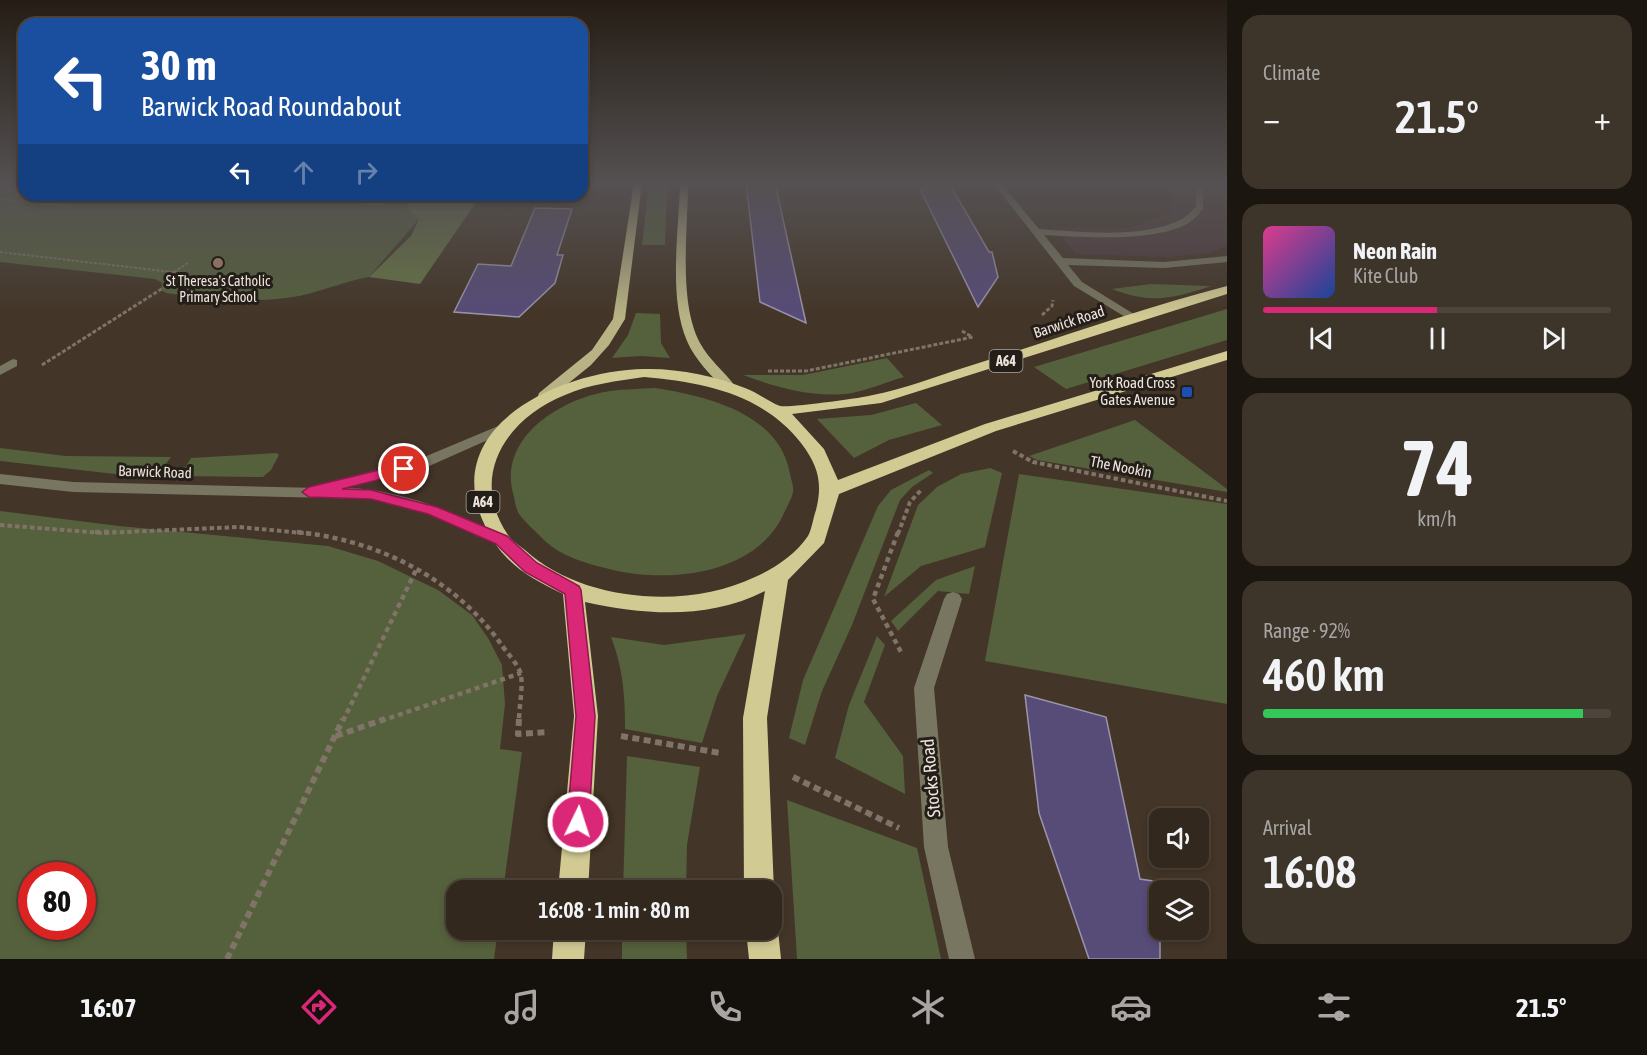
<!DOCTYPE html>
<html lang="en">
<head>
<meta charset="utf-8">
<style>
  :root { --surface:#32281d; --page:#3d342a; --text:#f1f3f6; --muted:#a8a6a4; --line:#4d443b; --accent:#db2777 }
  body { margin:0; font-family:"Asap Condensed",sans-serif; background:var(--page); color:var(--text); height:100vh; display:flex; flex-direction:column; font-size:22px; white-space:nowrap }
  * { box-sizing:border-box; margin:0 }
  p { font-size:20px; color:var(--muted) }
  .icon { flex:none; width:33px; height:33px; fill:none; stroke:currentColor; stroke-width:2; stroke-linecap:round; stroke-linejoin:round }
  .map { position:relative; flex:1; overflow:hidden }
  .side { display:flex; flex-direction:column; gap:15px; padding:15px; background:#1c1610; width:420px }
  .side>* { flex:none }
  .guide { position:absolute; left:18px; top:18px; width:570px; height:183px; border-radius:18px; box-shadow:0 3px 9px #0003,0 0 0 2px var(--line); background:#1a4fa0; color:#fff; overflow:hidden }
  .fabs { position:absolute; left:1149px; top:808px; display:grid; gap:12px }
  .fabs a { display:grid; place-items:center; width:60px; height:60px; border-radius:12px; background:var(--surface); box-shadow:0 3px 9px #0003,0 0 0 2px var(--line); font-size:30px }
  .speed { position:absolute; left:18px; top:862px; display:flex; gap:12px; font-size:30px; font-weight:700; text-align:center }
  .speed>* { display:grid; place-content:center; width:78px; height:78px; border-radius:50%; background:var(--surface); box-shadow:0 3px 9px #0003,0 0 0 2px var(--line); line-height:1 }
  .speed .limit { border:9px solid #d22; background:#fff; color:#111 }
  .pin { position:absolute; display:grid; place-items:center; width:51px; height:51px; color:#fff; margin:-26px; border:3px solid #fff; border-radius:50%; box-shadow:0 2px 6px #0007 }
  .me { position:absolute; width:66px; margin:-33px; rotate:4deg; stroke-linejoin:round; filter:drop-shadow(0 0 4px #0008) }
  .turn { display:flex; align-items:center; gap:21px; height:126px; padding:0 24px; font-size:27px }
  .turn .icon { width:78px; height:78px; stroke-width:2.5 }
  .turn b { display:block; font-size:42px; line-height:51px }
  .lanes { display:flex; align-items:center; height:57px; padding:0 24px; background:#0003; justify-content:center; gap:30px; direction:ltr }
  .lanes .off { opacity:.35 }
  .big { font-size:45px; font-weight:600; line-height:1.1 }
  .side .tile { flex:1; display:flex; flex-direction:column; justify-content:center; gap:9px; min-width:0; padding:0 21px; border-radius:18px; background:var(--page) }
  .side .dial { align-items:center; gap:0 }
  .dial b { font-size:78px; line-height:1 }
  .song { display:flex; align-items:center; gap:18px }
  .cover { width:72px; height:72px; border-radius:9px; background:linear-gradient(135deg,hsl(330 70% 55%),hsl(220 70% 35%)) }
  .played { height:6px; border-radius:3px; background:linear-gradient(90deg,var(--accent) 50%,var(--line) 50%) }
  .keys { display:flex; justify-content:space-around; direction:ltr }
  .heat { display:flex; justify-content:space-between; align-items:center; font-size:33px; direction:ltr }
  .charge { height:9px; border-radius:4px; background:linear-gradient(90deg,#34c759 92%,var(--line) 0) }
  .trip { position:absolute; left:446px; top:880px; width:336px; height:60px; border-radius:18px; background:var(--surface); box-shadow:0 3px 9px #0003,0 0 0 2px var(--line); font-weight:600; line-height:60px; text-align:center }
  .tabs { display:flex; height:96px; justify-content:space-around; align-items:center; background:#14100c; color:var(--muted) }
  .tabs .icon { width:42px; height:42px }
  .tabs .on { color:var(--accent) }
  .tabs b { font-size:27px; color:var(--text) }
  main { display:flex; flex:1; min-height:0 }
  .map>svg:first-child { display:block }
  .commercial { fill:#4e393d }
  .green { fill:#55603c; fill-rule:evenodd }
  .forest { fill:#667544 }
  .building { fill:#574b78; stroke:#9995aa; stroke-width:1.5 }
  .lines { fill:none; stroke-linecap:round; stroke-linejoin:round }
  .path-far4 { stroke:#807367; stroke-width:2; stroke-dasharray:3 1.5; stroke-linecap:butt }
  .path-far3 { stroke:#807367; stroke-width:3; stroke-dasharray:4 2; stroke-linecap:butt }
  .path-far2 { stroke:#807367; stroke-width:4; stroke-dasharray:4.5 3; stroke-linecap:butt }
  .path-far1 { stroke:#807367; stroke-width:4.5; stroke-dasharray:5 4; stroke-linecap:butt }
  .path { stroke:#807367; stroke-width:6; stroke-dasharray:7 4.5; stroke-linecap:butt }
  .minor { fill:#787660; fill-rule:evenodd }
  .major { fill:#b8b385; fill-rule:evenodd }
  .highway { fill:#d1ca93; fill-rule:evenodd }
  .route { fill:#db2777; stroke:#8e194d; stroke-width:1.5 }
  .education-dot { fill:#8d6e63; stroke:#241e18; stroke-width:2 }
  .transit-dot { fill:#1a4fb4; stroke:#241e18; stroke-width:2 }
  .labels { text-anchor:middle; stroke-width:6; stroke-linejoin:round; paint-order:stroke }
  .far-poi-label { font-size:14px; fill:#ede3db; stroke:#241e18 }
  .shield { fill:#241e18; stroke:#b1a8a0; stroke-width:1.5 }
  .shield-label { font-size:14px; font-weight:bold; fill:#ede3db }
  .street-label { font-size:15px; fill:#ede3db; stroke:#241e18 }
  .poi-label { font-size:15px; fill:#ede3db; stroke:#241e18; text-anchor:end }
  .near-street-label { font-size:18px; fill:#ede3db; stroke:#241e18 }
</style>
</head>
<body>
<main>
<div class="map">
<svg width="1227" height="959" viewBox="0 0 1227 959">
  <rect width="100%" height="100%" fill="#433527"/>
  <path class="commercial" d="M 1167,183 L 1227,183 L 1227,246 L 1211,252 L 1171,257 L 1076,254 L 1052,227 L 1129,228 L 1172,212 L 1172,193 Z"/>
  <path class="green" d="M 0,183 L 24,183 L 24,195 L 412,195 L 419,219 L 369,277 C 345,281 323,291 299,296 C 255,304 210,299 166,293 L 161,290 L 162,283 L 155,279 L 0,262 Z
    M 649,183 L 667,183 L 665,245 L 642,245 Z
    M 1151,284 L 1211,286 C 1172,299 1151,304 1112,289 Z
    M 1227,309 L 1227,340 L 1066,389 L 1034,367 Z
    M 636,313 L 660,314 L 661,343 L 670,358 L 641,356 L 612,358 L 628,335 Z
    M 887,358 L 904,377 C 886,382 864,392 845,394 C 810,397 775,387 743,375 L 803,375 Z
    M 655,388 C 706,396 780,413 790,474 C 791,479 794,487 793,492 C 792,498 787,507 784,513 C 757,575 668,584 609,569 C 585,563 559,556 541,537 C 534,530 525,522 519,514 C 516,509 515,502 514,497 C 496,439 559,399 610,391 C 624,389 640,389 655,388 Z
    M 916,403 L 942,425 L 889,440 L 854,458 L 817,419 L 871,415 Z
    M 1135,420 L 1227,489 L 1227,492 L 1037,460 L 1029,456 Z
    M 0,448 L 66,456 L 171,457 L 158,475 L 115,474 L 0,461 Z
    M 277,453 L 279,455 L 271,470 L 263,477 L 180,476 L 191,458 Z
    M 990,468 L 1002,473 L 985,547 L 921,566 L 884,597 L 918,505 L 937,487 L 961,474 Z
    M 929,470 L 933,473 L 912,487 L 900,500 L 852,625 L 822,691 L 805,745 L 789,738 L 803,680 L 878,506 L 891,490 Z
    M 1019,474 L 1227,504 L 1227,704 L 985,661 Z
    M 0,511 L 119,526 L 328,546 L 378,561 L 438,590 L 472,615 L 488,638 L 502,665 L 505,704 L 500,749 L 522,752 L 503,891 L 456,891 L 456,930 L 498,930 L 494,959 L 0,959 ZM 32,876 L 82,876 L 82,927 L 32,927 Z
    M 975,566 L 969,594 L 938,591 L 898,631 L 891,621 L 936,580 Z
    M 746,634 L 717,696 L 702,743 L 625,729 C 625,696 623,668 611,637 L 664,645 Z
    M 877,636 L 885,645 L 864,702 L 903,756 L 905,794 L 835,758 L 849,705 Z
    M 627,756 L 700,767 L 687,845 L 686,891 L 623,891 Z
    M 787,800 L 917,848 L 941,959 L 797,959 Z
    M 622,930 L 686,930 L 687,959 L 622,959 Z"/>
  <path class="forest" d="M 411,195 L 481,195 L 420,284 L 369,277 L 411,236 L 419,219 L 407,208 Z"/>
  <path class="building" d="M 746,183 L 775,183 L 806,323 L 760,302 Z
    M 930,183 L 949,183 L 989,252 L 992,252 L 998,277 L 978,307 L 920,189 Z
    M 535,208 L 572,209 L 557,255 L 563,255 L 555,283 L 519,317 L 454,312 L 478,264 L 511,266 Z
    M 1025,695 L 1106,717 L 1140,879 L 1160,882 L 1160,959 L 1089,959 L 1039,813 Z"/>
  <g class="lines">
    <path class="path-far4" d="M 305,195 L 376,204 L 421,195
      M 0,199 L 70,206
      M 0,252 L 180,273
      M 174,272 L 188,263"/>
    <path class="path-far3" d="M 1042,315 L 1052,306 L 1053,300
      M 962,331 L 972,337
      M 42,365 L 185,274 L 167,272
      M 768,371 L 806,371 L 973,337"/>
    <path class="path-far2" d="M 1013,451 L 1033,462 L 1227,501
      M 0,525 L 102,533 L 239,527 L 313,534
      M 898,534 L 910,502 L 922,489"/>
    <path class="path-far1" d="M 95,532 L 115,532
      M 297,532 C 377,540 453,577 501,644 C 506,652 519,665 521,675 C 523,689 519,707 519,721
      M 898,532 L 873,599 L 901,652
      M 343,721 L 417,568
      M 381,721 L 521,673"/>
    <path class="path" d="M 519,719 L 518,734 L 549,732
      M 336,736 L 385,719
      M 621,736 L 720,753
      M 793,777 L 899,828
      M 227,959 L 343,719"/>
    <path class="minor" d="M 993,183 L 1001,183 L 1039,229 C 1081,232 1144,239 1182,219 C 1187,216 1191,211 1196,207 L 1196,188 L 1203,186 L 1203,209 C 1199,213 1195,219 1190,222 C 1158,243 1081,237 1044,235 L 1063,258 L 1164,262 L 1227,256 L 1227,262 L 1164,268 L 1068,265 L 1082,282 L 1142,319 L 1140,321 L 1132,321 L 1074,286 Z
      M 13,359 L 17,360 L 17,366 L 0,375 L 0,366 Z
      M 503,424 L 508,425 L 510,428 L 508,431 L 427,467 L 346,488 C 403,489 455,514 507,536 L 509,540 L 507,544 L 501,546 L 427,514 L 371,499 L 73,492 L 0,484 L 0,474 L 73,482 L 319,488 L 326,483 L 417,460 Z
      M 953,592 L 959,594 L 962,599 L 934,688 L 948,847 L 975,959 L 949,959 L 924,847 L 914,688 L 944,599 L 947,594 Z"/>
    <path class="major" d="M 634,183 L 642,183 L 625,319 L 609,345 L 591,365 L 549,399 L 539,399 L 538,396 L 539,393 L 592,350 L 613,319 Z
      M 680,183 L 688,183 C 688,230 678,302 700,343 C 709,360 724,371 735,386 L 729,390 L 724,389 C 711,375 695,360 687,341 C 668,297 679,231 680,183 Z"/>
    <path class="highway" d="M 1227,286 L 1227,294 L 881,403 L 792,414 L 824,449 L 838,480 L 985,424 L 1227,351 L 1227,360 L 996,431 L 839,494 L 824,543 L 788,580 L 767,718 L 774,891 L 771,898 L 771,891 L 744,891 L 743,718 L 765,591 C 708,620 645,615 585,602 L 598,716 L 588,891 L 558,891 L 574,716 L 563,594 C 525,576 499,560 482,519 C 442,422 566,370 644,369 C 677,368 715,376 745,388 C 757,392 769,402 780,406 C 787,408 863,398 873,395 C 904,389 934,377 963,368 C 1051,341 1138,309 1227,286 ZM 644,377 C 703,382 763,394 801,443 C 818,465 823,483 816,510 C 813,518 812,529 808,536 C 795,555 775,568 755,577 C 687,610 582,602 525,550 C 519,545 512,541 508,535 C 468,476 507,418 565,395 C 590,384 617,381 644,377 Z
      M 771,918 L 778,930 L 781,959 L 749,959 L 746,930 L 771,930 Z
      M 554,930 L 586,930 L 584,959 L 552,959 Z"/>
  </g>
  <linearGradient id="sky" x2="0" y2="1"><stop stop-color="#251d15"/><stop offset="0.58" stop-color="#555152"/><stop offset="1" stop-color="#555152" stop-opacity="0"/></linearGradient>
  <rect width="1227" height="317" fill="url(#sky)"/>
  <path class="route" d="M 404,464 L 411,469 L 409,472 L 342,489 L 371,490 L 437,507 L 507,536 L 537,563 L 579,586 L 581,590 L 595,716 L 589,822 L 585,829 L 578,832 L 570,829 L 567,822 L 576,716 L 565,594 L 525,572 L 496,544 L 428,514 L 371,499 L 309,497 L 302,492 L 309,487 Z"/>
  <circle class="education-dot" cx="218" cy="263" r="6"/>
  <rect class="transit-dot" x="1181" y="386" width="12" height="12" rx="3"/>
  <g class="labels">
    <g class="far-poi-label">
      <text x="218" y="286">St Theresa's Catholic<tspan x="218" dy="16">Primary School</tspan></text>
    </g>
    <g class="shield">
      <rect x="989.5" y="350" width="33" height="22" rx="4.5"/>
      <rect x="466.5" y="491" width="33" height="22" rx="4.5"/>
    </g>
    <g class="shield-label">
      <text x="1006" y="366">A64</text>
      <text x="483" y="507">A64</text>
    </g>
    <g class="street-label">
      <text transform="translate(1069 322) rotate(-18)" y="5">Barwick Road</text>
      <text transform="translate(1121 467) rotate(11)" y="5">The Nookin</text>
      <text transform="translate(155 472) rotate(2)" y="5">Barwick Road</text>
    </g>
    <g class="poi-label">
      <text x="1175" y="388">York Road Cross<tspan x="1175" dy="17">Gates Avenue</tspan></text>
    </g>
    <g class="near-street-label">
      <text transform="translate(931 778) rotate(-95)" y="6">Stocks Road</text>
    </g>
  </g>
</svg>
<div class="fabs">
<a><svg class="icon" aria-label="sound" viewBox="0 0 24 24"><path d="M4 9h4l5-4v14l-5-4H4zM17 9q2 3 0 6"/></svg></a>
<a><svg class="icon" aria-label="layers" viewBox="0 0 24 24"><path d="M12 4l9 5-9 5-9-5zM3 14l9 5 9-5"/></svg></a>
</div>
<div class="speed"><div class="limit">80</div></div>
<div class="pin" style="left:404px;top:469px;background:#d93025"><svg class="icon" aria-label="arrive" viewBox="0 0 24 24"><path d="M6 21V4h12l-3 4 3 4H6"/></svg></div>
<svg class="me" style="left:578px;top:822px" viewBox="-20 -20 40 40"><circle r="17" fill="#db2777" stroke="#fff" stroke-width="3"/><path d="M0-11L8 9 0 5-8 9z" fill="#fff"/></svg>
<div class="trip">16:08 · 1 min · 80 m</div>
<div class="guide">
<div class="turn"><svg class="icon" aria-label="left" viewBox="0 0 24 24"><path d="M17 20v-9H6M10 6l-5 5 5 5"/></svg><div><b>30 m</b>Barwick Road Roundabout</div></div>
<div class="lanes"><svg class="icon" aria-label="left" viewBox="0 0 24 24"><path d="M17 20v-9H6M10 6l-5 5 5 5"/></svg><svg class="icon off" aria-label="ahead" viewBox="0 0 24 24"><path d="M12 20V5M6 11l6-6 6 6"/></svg><svg class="icon off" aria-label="right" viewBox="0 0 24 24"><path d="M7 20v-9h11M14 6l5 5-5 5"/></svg></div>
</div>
</div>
<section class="side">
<div class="tile"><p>Climate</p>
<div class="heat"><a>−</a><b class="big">21.5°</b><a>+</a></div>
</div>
<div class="tile">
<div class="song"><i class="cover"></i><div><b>Neon Rain</b><p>Kite Club</p></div></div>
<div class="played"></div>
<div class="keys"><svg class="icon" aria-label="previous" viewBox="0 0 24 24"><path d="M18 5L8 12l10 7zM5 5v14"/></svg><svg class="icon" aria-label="pause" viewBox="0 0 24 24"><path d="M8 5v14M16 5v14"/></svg><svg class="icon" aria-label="next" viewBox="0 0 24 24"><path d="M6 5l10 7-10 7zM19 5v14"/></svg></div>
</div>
<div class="tile dial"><b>74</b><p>km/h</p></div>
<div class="tile"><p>Range · 92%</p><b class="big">460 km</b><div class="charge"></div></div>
<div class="tile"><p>Arrival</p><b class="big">16:08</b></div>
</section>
</main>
<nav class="tabs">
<b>16:07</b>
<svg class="icon on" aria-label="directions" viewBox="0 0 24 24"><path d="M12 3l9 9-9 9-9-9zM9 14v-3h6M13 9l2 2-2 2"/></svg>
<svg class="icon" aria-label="music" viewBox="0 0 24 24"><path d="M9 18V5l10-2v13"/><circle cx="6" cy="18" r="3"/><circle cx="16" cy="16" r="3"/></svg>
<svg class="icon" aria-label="phone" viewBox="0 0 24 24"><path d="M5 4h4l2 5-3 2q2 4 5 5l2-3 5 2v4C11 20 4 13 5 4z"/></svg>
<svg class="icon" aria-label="climate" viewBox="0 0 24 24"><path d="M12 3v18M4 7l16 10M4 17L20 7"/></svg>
<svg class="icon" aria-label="car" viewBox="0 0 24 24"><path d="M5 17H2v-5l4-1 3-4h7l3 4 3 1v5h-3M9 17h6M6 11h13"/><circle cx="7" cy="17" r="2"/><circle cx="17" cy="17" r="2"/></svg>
<svg class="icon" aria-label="filters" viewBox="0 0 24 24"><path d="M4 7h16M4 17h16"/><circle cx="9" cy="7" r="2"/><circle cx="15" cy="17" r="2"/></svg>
<b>21.5°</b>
</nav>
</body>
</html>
